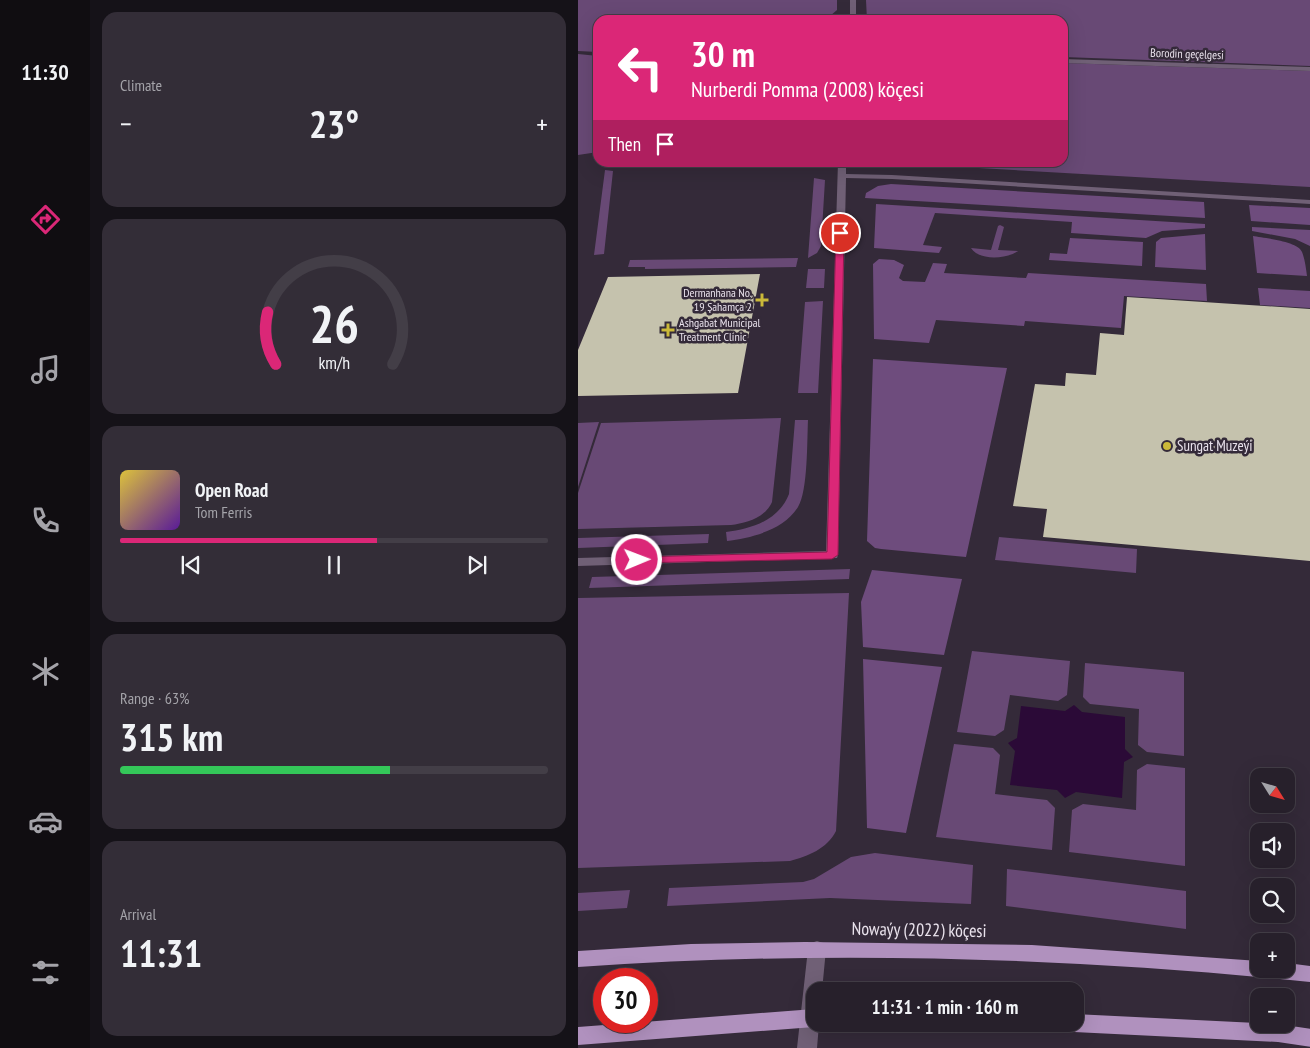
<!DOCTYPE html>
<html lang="en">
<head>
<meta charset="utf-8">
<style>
  :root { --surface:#27202b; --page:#332d37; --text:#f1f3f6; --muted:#a4a3a9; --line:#433e47; --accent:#db2777 }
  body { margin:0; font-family:"PT Sans Narrow",sans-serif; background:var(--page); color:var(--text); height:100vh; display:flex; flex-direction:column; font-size:19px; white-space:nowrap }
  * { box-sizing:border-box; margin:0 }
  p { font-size:16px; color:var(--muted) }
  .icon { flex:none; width:28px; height:28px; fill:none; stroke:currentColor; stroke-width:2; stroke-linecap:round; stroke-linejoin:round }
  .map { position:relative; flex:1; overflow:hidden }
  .side { display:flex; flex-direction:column; gap:12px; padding:12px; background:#151218; width:488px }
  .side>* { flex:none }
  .banner { position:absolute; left:15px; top:15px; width:475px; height:152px; border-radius:15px; box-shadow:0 5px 20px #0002,0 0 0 1px var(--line); background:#db2777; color:#fff; overflow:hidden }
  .needle { width:32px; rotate:127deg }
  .buttons { position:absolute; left:672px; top:768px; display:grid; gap:10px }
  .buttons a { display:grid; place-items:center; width:45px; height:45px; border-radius:10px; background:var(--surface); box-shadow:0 5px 20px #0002,0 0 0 1px var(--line); font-size:25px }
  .speed { position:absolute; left:15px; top:968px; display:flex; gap:10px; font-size:25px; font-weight:700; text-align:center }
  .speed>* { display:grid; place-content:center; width:65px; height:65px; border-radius:50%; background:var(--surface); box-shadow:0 5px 20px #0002,0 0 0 1px var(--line); line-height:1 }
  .speed .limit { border:8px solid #d22; background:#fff; color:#111 }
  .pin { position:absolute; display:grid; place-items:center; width:42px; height:42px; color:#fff; margin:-21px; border:2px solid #fff; border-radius:50%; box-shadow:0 1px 5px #0007 }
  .me { position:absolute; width:55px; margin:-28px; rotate:89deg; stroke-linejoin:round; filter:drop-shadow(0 0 4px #0008) }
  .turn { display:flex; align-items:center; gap:18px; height:105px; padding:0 15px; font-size:22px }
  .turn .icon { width:65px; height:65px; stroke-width:2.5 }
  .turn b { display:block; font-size:35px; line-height:42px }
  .then { display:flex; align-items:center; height:48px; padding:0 15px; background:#0003; gap:10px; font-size:19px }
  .big { font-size:38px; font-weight:700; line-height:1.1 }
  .side .tile { flex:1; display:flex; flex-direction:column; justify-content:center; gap:8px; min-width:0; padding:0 18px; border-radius:15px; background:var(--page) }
  .side .dial { align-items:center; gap:0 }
  .dial svg { height:130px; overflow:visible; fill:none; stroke:var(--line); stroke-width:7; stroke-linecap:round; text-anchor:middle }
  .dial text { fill:var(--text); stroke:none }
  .song { display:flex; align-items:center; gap:15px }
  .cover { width:60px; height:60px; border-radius:8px; background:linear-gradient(135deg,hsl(50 70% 55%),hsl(270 70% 35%)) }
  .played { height:5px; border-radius:2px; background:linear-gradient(90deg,var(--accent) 60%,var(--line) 60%) }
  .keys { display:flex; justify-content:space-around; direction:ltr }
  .heat { display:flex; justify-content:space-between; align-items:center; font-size:28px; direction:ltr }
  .charge { height:8px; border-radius:4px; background:linear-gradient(90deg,#34c759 63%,var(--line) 0) }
  .trip { position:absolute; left:228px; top:982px; width:278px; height:50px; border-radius:15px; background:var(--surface); box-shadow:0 5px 20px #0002,0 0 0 1px var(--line); font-weight:700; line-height:50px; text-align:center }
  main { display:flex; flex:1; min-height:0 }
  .dock { display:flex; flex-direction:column; width:90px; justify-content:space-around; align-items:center; background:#100d11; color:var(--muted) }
  .dock .icon { width:35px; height:35px }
  .dock .selected { color:var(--accent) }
  .dock b { font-size:22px; color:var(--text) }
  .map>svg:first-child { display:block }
  .green { fill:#684975 }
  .forest { fill:#6e4c7d }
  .water { fill:#2b0a37 }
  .building { fill:#c5c2ad }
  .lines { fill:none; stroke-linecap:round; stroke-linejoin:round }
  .minor { fill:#706076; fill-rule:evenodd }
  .major { fill:#b091be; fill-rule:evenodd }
  .route { fill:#db2777; stroke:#8e194d }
  .poi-dot { fill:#cbb939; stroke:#342a39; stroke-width:2 }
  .labels { text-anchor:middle; stroke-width:5; stroke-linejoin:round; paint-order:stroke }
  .far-street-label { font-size:12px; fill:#e9e2ec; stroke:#342a39 }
  .far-poi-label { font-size:12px; fill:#e9e2ec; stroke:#342a39; text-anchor:end }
  .poi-label { font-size:15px; fill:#e9e2ec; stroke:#342a39; text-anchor:start }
  .near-street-label { font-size:18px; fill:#e9e2ec; stroke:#342a39 }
</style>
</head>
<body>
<main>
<nav class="dock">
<b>11:30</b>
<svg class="icon selected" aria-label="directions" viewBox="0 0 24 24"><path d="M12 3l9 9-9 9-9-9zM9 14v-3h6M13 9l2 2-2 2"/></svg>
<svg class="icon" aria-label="music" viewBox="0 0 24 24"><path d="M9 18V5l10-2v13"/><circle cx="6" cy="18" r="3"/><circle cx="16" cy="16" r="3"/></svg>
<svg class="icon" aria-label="phone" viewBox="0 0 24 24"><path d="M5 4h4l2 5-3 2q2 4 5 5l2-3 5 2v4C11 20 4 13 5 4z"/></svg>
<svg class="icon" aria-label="climate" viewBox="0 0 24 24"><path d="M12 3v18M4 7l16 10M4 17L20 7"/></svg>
<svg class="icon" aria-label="car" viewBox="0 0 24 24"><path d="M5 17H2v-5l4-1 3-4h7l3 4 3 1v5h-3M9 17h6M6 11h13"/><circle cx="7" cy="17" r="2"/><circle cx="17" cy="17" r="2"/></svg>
<svg class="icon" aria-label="filters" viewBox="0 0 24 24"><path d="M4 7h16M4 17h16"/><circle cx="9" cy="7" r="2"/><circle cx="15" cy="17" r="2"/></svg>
</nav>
<section class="side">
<div class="tile"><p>Climate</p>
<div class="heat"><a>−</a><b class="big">23°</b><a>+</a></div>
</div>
<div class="tile dial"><svg viewBox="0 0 100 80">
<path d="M14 69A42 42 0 1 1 86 69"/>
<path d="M14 69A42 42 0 0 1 9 37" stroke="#db2777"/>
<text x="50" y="56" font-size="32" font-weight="700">26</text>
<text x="50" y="72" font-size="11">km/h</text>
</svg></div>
<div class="tile">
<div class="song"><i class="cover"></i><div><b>Open Road</b><p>Tom Ferris</p></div></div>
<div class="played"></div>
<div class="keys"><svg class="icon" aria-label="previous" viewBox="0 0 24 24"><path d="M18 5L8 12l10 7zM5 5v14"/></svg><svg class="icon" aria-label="pause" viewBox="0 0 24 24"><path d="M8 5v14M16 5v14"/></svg><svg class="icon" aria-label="next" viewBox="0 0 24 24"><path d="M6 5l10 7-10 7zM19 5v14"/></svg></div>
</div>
<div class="tile"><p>Range · 63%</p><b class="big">315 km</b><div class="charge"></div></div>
<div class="tile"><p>Arrival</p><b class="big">11:31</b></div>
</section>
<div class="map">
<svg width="733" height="1048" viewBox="0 0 733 1048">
  <rect width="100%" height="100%" fill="#342a39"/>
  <path class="green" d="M 0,0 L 259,0 L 259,10 L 252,16 L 251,20 L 20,20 L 20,52 L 0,51 Z
    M 288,0 L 732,0 L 732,66 L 485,57 L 485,20 L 289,20 Z
    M 0,54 L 20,56 L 20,152 L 0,155 Z
    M 485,63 L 732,71 L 732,187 L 313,163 L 485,162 Z
    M 27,170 L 35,171 L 26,254 L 16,255 Z
    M 236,178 L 247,180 L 243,246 L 239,253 L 230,258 Z
    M 422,225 L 426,227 L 420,250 L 440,251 C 429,259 401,261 393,248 L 413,250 L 420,226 Z
    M 220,258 L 218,267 L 67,269 L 67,267 L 50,267 L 52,260 Z
    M 230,269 L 247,269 L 246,288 L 228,288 Z
    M 245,301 L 240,393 L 220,393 L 227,302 Z
    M 203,418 L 194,502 C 187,518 168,523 153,525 L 0,529 L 0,493 L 23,423 Z
    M 217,420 L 230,420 C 229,440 230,491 220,507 C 206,530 173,538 149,541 L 148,532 C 174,529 201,520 211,494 Z
    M 21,422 L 0,487 L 0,423 Z
    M 131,534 L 130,543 L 0,548 L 0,538 Z
    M 421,537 L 559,549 L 558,573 L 417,560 Z
    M 272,569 L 271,579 L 11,588 L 14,577 Z
    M 271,593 L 258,831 C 249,849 230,856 212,861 L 0,868 L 0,598 Z
    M 394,651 L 492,661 L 489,695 L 480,701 L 432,695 L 426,730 L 417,736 L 379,732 Z
    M 507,663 L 606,672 L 606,756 L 569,752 L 560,745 L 561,709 L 512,704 L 505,697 Z
    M 376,744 L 415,748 L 422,755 L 417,794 L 469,800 L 477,808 L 474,850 L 358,837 Z
    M 569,764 L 607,768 L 607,866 L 491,852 L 494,810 L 505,804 L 558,810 L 559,770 Z
    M 297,853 L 395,865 L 393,904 L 252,898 L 89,906 L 91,888 L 225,882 L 236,879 L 273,857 Z
    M 429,869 L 608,891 L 608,929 L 428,906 Z
    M 52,890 L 49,908 L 0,911 L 0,893 Z"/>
  <path class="forest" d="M 313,184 L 626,202 L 627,218 L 287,198 L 288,193 L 300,186 Z
    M 298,204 L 627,224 L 627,228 L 584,231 L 568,238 L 493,233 L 494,222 L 357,213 L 345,245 L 364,247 L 361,253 L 296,248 Z
    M 671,205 L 732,208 L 732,225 L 673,221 Z
    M 674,227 L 732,230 L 732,246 L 717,239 L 674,231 Z
    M 627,234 L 628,270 L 577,267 L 578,242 L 583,238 Z
    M 675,236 C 686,238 720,241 724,252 C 727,259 728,269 729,276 L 679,273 Z
    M 492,238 L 565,242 L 564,266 L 471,260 L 472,253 L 489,254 Z
    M 301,259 L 316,260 L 326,265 L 321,278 L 325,281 L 347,282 L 355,263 L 369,264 L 366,273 L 448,278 L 450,273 L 628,284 L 629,301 L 546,296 L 543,328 L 447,321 L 446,326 L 358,320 L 351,343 L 296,339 L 295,264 Z
    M 680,288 L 732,291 L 732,308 L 682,305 Z
    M 295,359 L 429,368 L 388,557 L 303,549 L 297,548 L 289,541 Z
    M 294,570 L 384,579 L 366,655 L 285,647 L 283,602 Z
    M 285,659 L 364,667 L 328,833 L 289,828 Z"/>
  <path class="water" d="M 496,705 L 504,712 L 547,717 L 547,749 L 555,757 L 546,762 L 544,798 L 498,792 L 487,798 L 479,790 L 432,785 L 437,751 L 430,743 L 439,738 L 443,706 L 487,711 Z"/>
  <path class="building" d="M 182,274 L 160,393 L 0,396 L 0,350 L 30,277 Z
    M 549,297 L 733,309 L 733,561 L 465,537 L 469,509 L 435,506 L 457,384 L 487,386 L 488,373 L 518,375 L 522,333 L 546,335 Z"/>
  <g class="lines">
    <path class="minor" d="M 272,0 L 278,0 L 278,20 L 272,20 Z
      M 485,59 L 733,67 L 733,71 L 485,63 Z
      M 260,162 L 268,162 L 268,174 L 314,175 L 733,200 L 733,204 L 314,179 L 268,178 L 260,555 L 259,558 L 0,566 L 0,558 L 248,551 Z
      M 239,941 L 245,943 L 248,949 L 244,991 L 236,991 L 236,1024 L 241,1024 L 239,1048 L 219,1048 L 230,949 L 233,943 Z"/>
    <path class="major" d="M 227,942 L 454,945 L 681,961 L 681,969 L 709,969 L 709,963 L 733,966 L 733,982 C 489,957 244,950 0,967 L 0,951 L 113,944 Z
      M 236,1009 L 236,1024 L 243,1024 L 236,1027 L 0,1045 L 0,1027 Z
      M 496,1014 L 700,1024 L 733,1029 L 733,1047 L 700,1042 L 496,1032 L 489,1029 L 487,1024 L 496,1024 Z"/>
  </g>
  <path class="route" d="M 262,231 L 266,233 L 260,555 L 254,559 L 55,563 L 53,560 L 55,558 L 59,557 L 249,552 L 258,233 Z"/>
  <g class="poi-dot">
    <path d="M181.5 292.5h5v5h5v5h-5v5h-5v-5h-5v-5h5z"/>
    <path d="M87.5 322.5h5v5h5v5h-5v5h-5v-5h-5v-5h5z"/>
    <circle cx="589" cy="446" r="5"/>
  </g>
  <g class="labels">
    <g class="far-street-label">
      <text transform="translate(609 54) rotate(2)" y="4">Borodin geçelgesi</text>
    </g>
    <g class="far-poi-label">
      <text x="174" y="297">Dermanhana No.<tspan x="174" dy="14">19 Şahamça 2</tspan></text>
      <text x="101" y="327" text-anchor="start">Ashgabat Municipal<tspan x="101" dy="14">Treatment Clinic</tspan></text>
    </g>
    <g class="poi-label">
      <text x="599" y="451">Sungat Muzeýi</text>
    </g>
    <g class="near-street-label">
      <text transform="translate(341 930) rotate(1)" y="6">Nowaýy (2022) köçesi</text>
    </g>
  </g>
</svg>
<div class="buttons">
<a><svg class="needle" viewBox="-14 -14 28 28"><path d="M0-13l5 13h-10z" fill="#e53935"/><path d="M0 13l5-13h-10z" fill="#a4a3a9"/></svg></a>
<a><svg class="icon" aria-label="sound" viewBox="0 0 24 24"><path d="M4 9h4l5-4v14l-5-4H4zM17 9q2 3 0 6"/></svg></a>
<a><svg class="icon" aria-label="search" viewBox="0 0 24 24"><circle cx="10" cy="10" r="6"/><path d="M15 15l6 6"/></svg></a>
<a>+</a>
<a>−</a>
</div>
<div class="speed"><div class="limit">30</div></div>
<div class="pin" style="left:262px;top:233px;background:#d93025"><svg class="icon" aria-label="arrive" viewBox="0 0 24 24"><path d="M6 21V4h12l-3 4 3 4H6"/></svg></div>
<svg class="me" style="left:59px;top:560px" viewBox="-20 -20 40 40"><circle r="17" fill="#db2777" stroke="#fff" stroke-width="3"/><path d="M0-11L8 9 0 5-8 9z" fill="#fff"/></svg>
<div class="trip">11:31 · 1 min · 160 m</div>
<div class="banner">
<div class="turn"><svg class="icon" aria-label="left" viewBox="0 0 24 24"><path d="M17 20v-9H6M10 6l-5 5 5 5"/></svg><div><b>30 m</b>Nurberdi Pomma (2008) köçesi</div></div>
<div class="then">Then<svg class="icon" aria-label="arrive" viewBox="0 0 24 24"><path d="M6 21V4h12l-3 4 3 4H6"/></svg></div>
</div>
</div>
</main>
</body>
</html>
